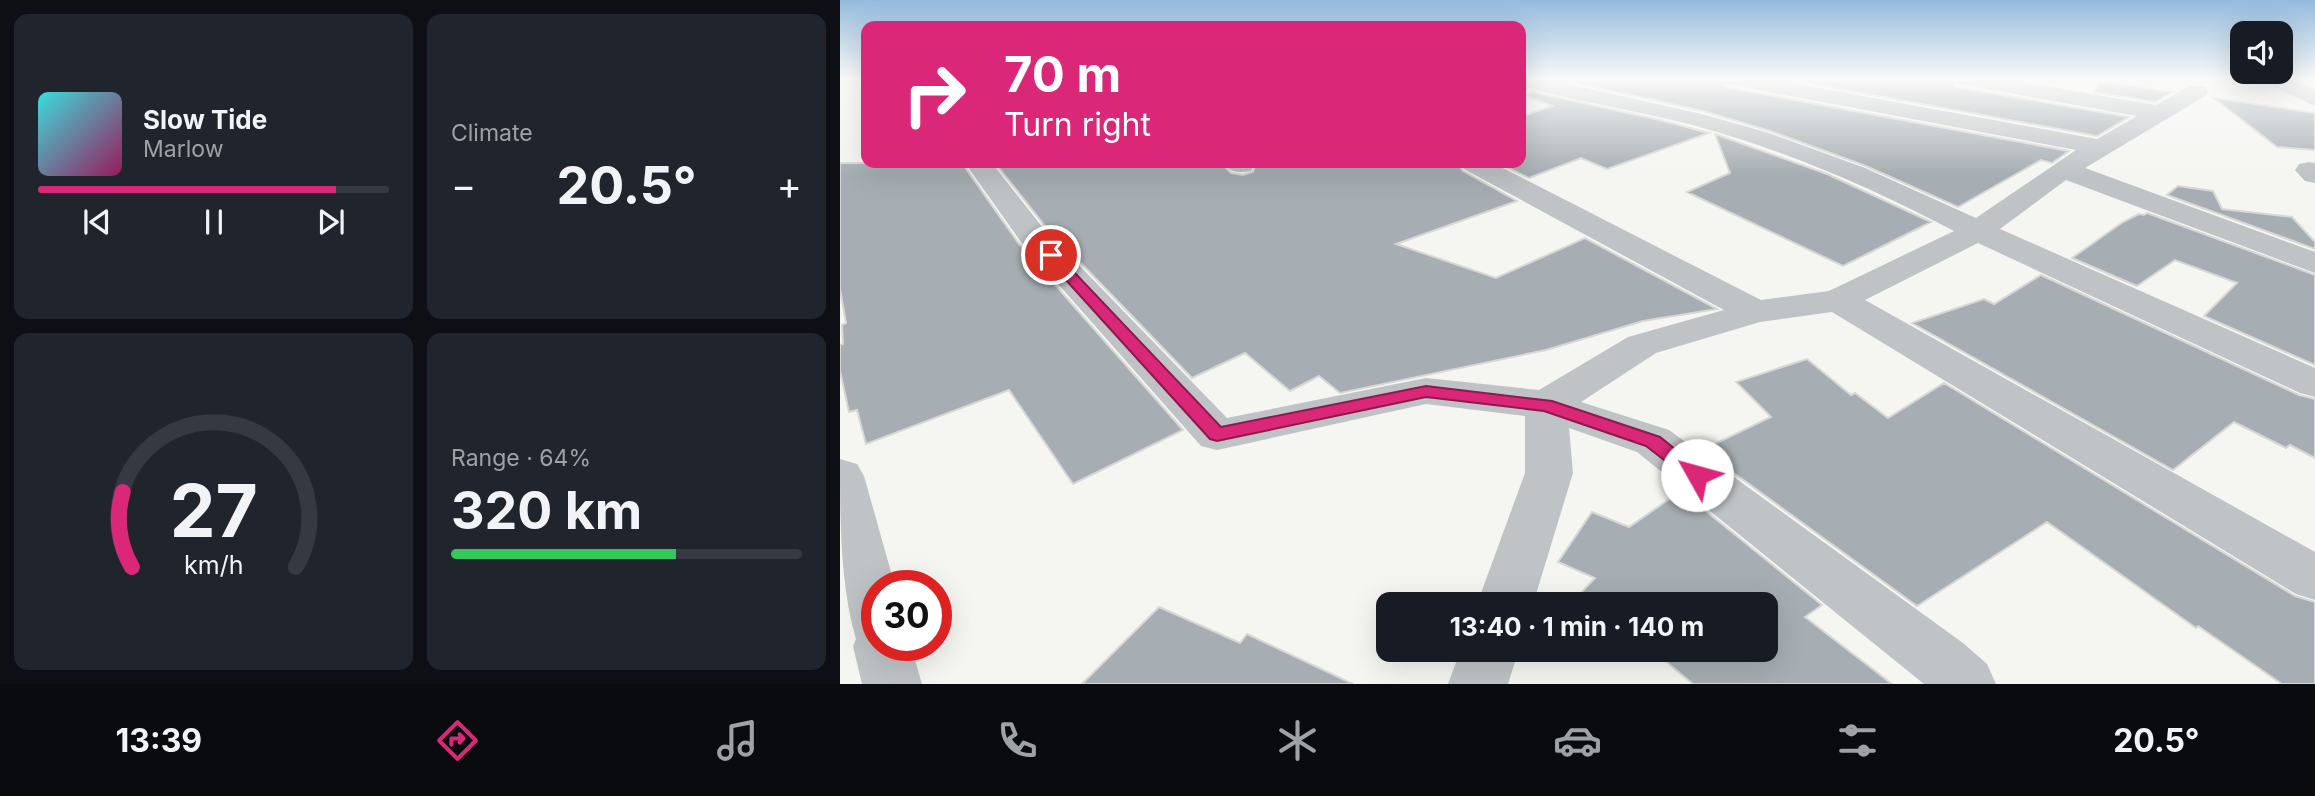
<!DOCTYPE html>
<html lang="en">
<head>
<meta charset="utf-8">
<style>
  :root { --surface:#171b24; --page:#20242c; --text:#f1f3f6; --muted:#9ea1a6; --line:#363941; --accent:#db2777 }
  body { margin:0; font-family:Inter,sans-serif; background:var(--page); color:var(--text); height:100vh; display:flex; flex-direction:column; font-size:26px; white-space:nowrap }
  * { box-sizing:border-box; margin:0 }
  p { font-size:23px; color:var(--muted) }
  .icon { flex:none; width:38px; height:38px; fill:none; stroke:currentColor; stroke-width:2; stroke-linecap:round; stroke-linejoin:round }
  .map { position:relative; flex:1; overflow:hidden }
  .side { display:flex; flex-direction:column; gap:14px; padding:14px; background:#0d0f14; width:840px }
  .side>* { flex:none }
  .top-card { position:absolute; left:21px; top:21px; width:665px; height:147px; border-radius:14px; box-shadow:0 7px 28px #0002; background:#db2777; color:#fff; overflow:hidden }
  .fabs { position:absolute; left:1390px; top:21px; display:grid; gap:14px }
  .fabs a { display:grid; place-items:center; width:63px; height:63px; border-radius:14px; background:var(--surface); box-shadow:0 7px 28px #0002; font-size:35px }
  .speed { position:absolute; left:21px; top:570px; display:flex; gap:14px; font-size:35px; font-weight:700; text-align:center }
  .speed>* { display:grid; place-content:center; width:91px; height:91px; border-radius:50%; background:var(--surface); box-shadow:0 7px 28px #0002; line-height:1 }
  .speed .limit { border:10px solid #d22; background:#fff; color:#111 }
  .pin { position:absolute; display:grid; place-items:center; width:60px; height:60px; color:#fff; margin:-30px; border:4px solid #fff; border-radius:50%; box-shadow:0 2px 7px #0007 }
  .me { position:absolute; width:77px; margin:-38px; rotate:308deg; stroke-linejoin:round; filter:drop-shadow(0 0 5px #0008) }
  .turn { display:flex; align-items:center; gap:24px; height:147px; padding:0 28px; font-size:32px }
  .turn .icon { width:91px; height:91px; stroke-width:2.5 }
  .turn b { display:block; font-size:49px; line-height:60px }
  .big { font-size:52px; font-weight:700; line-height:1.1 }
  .side .tile { flex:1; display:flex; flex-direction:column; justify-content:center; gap:10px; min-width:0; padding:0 24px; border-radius:14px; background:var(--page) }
  .side .dial { align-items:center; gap:0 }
  .dial svg { height:182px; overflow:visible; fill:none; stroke:var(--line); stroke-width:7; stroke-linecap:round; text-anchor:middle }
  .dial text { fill:var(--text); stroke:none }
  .song { display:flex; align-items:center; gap:21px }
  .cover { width:84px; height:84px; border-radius:10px; background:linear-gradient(135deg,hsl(180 70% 55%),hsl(330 70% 35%)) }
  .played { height:7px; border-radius:4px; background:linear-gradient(90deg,var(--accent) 85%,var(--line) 85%) }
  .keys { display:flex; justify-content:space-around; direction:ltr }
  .heat { display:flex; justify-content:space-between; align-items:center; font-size:38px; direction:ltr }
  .charge { height:10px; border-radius:5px; background:linear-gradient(90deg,#34c759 64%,var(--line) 0) }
  .side .tiles { flex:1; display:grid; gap:14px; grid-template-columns:repeat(2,1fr) }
  .trip { position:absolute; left:536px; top:592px; width:402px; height:70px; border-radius:14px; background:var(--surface); box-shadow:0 7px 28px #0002; font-weight:700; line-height:70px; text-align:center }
  .tabs { display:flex; height:112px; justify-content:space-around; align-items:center; background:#090b0e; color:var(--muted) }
  .tabs .icon { width:49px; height:49px }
  .tabs .selected { color:var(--accent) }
  .tabs b { font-size:32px; color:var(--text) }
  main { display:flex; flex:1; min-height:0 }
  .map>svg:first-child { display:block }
  .building { fill:#a6aeb3; stroke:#d7d7d5; stroke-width:2 }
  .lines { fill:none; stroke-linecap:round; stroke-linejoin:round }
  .minor { fill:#bfc3c6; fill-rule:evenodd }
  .route { fill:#db2777; stroke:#8e194d; stroke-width:2 }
</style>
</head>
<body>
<main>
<section class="side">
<div class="tiles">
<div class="tile">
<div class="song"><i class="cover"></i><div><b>Slow Tide</b><p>Marlow</p></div></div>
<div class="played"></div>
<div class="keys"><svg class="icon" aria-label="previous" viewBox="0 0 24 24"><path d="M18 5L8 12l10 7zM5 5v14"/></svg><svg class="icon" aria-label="pause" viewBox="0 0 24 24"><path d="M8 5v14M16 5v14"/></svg><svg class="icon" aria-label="next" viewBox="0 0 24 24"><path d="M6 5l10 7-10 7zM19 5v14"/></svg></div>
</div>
<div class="tile"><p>Climate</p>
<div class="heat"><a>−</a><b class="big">20.5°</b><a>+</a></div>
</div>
<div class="tile dial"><svg viewBox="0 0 100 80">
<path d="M14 69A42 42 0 1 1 86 69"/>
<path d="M14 69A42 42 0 0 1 10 36" stroke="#db2777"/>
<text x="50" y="56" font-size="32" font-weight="700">27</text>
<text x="50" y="72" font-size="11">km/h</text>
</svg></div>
<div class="tile"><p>Range · 64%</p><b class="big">320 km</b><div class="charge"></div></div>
</div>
</section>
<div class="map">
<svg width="1475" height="684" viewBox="0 0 1475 684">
  <rect width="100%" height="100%" fill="#f5f5f2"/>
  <path class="building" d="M 734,79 L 881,79 L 885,87 L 1229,151 L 1212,163 L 1201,160 L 1118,207 L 1026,166 L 930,131 L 863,111 L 727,81 Z
    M 946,79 L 1112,79 L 1116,87 L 1289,117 L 1257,136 Z
    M 1261,81 L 1333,92 L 1315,102 L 1254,92 Z
    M 693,92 L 816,119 L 869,133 L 767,169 L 741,158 L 689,178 L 658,163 L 681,163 L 681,117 L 712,106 L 684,95 Z
    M 1374,98 L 1475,113 L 1475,150 L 1437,147 Z
    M 875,134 L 987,174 L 1091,222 L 1003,266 L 847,192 L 890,173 Z
    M 0,163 L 122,163 L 179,244 L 343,430 L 233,484 L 169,390 L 26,444 L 17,410 L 9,412 L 0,371 L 0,345 L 3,344 L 2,325 L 6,323 L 0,289 Z
    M 155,163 L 381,163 L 391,173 L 403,175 L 413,172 L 416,163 L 617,163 L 623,171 L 677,201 L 556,244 L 656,278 L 745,238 L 877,309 L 803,321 L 706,350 L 500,393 L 479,376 L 450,391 L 405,353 L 352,378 L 205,226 Z
    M 1338,186 L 1373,191 L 1382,209 L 1452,217 L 1475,242 L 1475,249 L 1327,195 Z
    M 1307,213 L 1475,275 L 1475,365 L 1364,316 L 1397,283 L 1335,260 L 1297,286 L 1232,258 L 1283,222 L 1299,214 L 1304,215 Z
    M 1201,275 L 1459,395 L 1475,399 L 1475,458 L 1450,445 L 1446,448 L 1394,422 L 1333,470 L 1072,323 L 1144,299 L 1154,304 Z
    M 967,359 L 1011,395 L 1015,393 L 1048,418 L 1104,383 L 1455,596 L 1475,602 L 1475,684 L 1442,684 L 1358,626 L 1356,628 L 1207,522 L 1077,606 L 862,450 L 931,417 L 896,382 Z
    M 841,491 L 982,605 L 965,617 L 1052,684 L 853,684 L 811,649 L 926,649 L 926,604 L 747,604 L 737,597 L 755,578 L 718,562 L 752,512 L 789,527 Z
    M 319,607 L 400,643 L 407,634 L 513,684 L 242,684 Z"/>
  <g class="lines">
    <path class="minor" d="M 681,79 L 705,79 L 862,114 L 929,133 L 1025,168 L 1136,218 L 1236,150 L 893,85 L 885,84 L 883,79 L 930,79 L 1257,139 L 1297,116 L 1124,85 L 1116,84 L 1114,79 L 1164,79 L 1316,105 L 1349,86 L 1365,86 L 1368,91 L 1365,96 L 1245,168 L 1475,252 L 1475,273 L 1226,180 L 1160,229 L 1475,368 L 1475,397 L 1460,393 L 1138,243 L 1025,300 L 1475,552 L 1475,600 L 1456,594 L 992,312 L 920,322 L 816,353 L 741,402 L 829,430 L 1123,643 L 1147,664 L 1156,684 L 1084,684 L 797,452 L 729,428 L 733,473 L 693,604 L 637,604 L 685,473 L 685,416 L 586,404 L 377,450 L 361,446 L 181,242 L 125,163 L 152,163 L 203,228 L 387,418 L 586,378 L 699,390 L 788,337 L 884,310 L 624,169 L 620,163 L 653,163 L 921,300 L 989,291 L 1114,231 C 1032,188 945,150 856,126 C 804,112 751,104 699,91 L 681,86 Z
      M 1426,79 L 1453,79 L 1475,90 L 1475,106 L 1428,84 Z
      M 1469,162 L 1475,163 L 1475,183 L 1465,181 L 1455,170 L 1459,164 Z
      M 384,163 L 413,163 L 414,165 L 411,171 C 399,173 390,173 384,163 Z
      M 0,459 L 17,464 L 24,476 L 55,586 L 37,586 L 37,646 L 71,646 L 82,684 L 22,684 L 13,646 L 16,639 C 0,585 0,518 0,459 Z
      M 621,649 L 679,649 L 668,684 L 608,684 Z"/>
  </g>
  <linearGradient id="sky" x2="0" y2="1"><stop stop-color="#94badb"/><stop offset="0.45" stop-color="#fafaf9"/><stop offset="1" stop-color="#fafaf9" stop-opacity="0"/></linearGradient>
  <rect width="1475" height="175" fill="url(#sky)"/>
  <path class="route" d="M 211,251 L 215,252 L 381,427 L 586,386 L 712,401 L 820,437 L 867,475 L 864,480 L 850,480 L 806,446 L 704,411 L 586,397 L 377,441 L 370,439 L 206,258 L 206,252 Z"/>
</svg>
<div class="fabs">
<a><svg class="icon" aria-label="sound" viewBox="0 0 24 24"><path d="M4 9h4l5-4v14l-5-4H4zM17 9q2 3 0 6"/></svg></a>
</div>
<div class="speed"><div class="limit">30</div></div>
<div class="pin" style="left:211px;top:255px;background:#d93025"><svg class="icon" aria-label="arrive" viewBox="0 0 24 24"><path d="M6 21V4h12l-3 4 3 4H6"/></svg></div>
<svg class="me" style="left:857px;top:475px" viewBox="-20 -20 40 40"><circle r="19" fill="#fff"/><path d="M0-13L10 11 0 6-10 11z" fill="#db2777"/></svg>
<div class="trip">13:40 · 1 min · 140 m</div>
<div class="top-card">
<div class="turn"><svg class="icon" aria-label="right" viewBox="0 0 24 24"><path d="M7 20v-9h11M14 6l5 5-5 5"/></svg><div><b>70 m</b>Turn right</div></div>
</div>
</div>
</main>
<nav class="tabs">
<b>13:39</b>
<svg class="icon selected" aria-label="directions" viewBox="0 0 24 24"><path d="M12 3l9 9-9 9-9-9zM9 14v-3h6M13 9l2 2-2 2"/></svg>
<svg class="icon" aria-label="music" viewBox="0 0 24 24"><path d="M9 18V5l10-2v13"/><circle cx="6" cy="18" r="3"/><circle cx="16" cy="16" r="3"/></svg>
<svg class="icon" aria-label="phone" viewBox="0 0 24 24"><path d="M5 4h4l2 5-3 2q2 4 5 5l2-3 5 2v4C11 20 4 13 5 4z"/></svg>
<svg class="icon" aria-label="climate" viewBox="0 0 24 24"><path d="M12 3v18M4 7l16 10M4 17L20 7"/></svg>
<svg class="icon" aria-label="car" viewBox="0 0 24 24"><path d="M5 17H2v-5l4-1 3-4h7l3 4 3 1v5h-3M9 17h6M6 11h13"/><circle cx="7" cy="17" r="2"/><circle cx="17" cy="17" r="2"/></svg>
<svg class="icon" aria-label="filters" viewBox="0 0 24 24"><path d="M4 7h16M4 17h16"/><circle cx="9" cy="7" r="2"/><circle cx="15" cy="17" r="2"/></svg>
<b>20.5°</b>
</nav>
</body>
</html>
